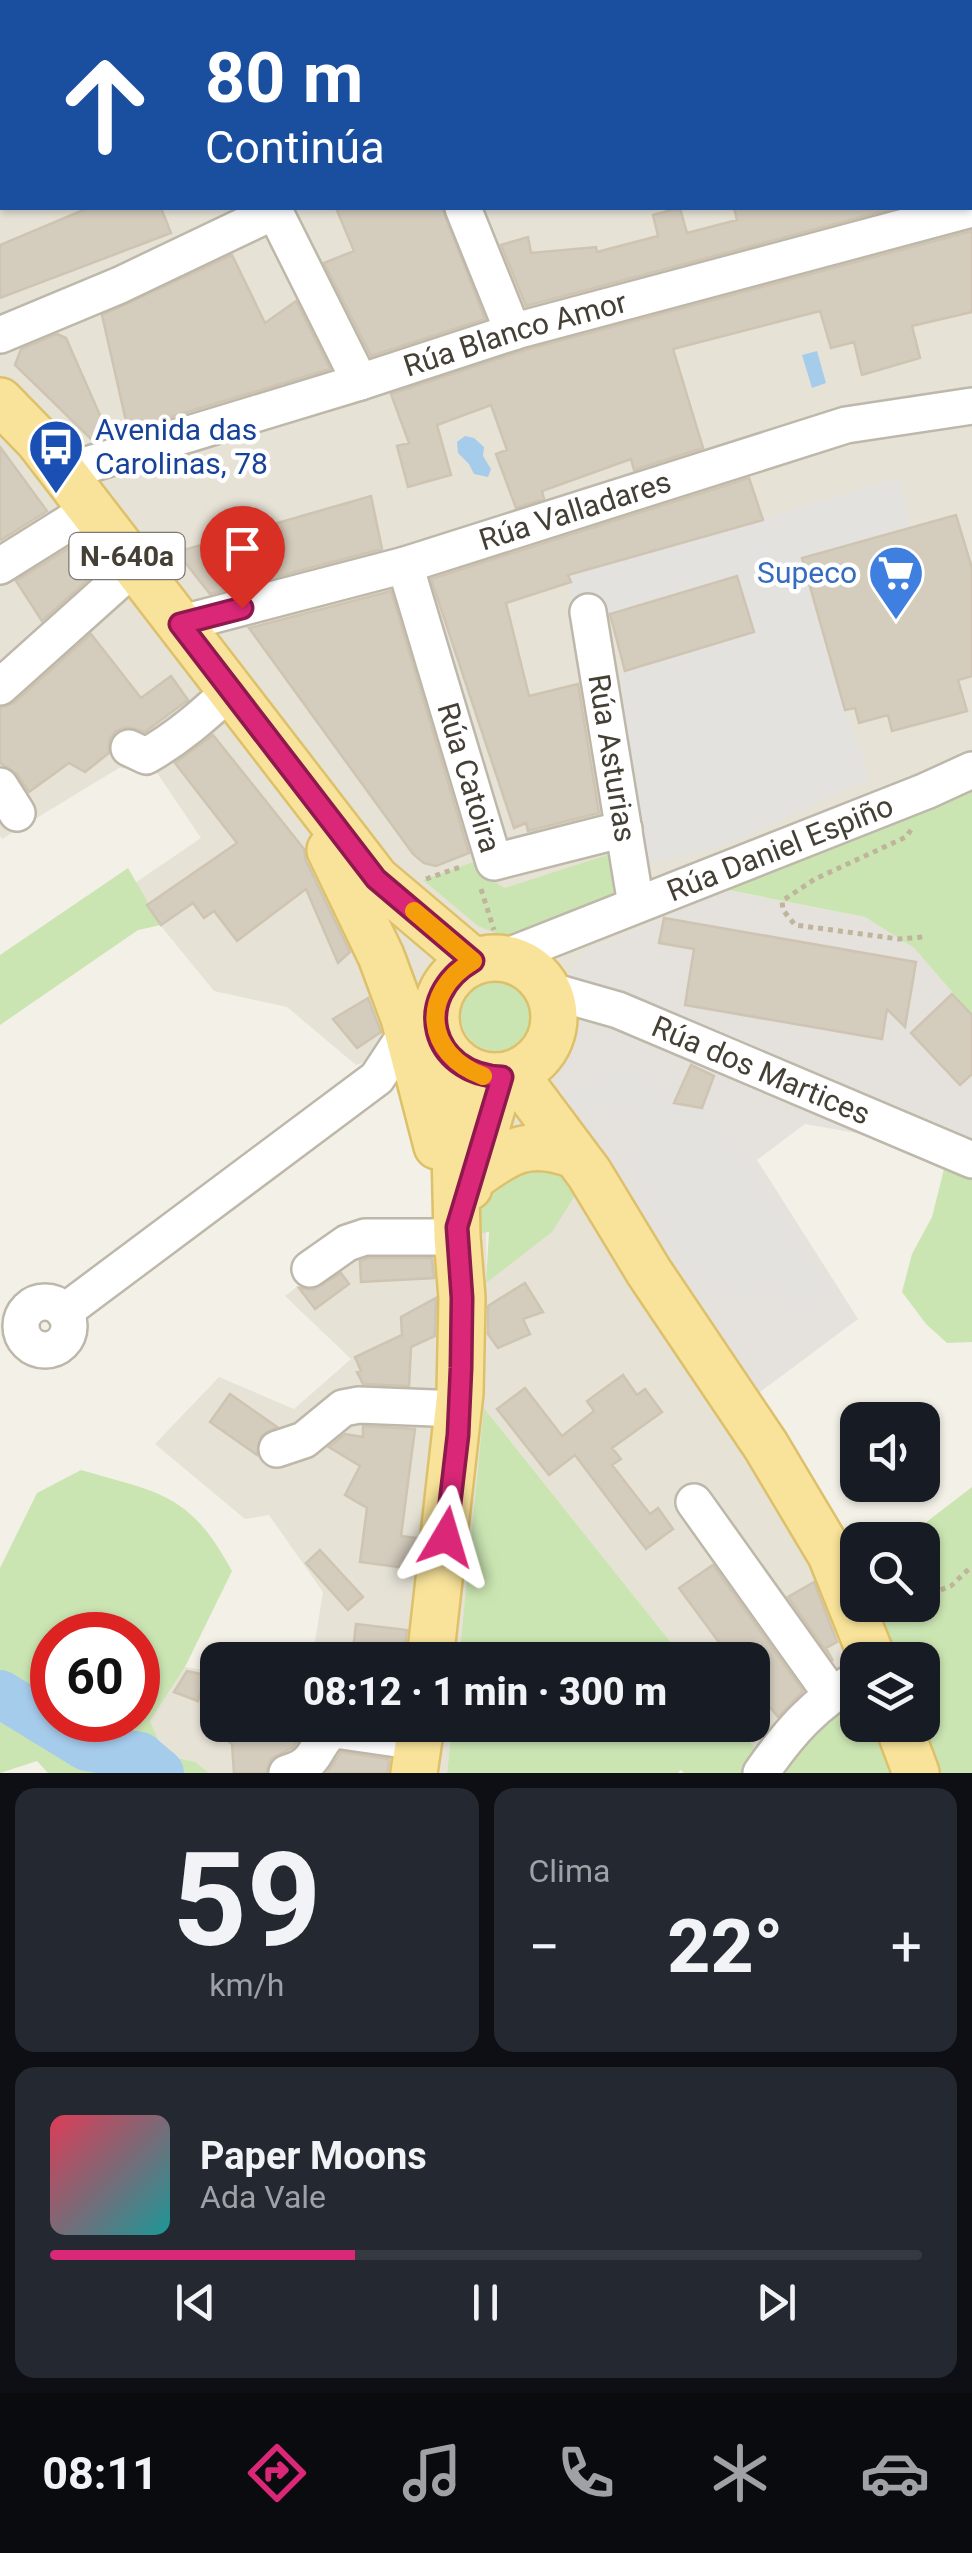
<!DOCTYPE html>
<html lang="es">
<head>
<meta charset="utf-8">
<style>
  :root { --surface:#171b24; --page:#242831; --text:#f1f3f6; --muted:#9ea1a6; --line:#363941; --accent:#db2777 }
  body { margin:0; font-family:Roboto,sans-serif; background:var(--page); color:var(--text); height:100vh; display:flex; flex-direction:column; font-size:38px; white-space:nowrap }
  * { box-sizing:border-box; margin:0 }
  p { font-size:32px; color:var(--muted) }
  .icon { flex:none; width:55px; height:55px; fill:none; stroke:currentColor; stroke-width:2; stroke-linecap:round; stroke-linejoin:round }
  .map { position:relative; height:1773px; overflow:hidden }
  .side { display:flex; flex-direction:column; gap:15px; padding:15px; background:#0d0f14; flex:1 }
  .side>* { flex:none }
  .banner { position:absolute; left:0px; top:0px; width:972px; height:210px; box-shadow:0 2px 8px #0004; background:#1a4fa0; color:#fff; overflow:hidden }
  .fabs { position:absolute; left:840px; top:1402px; display:grid; gap:20px }
  .fabs a { display:grid; place-items:center; width:100px; height:100px; border-radius:20px; background:var(--surface); box-shadow:0 2px 8px #0004; font-size:50px }
  .speed { position:absolute; left:30px; top:1612px; display:flex; gap:20px; font-size:50px; font-weight:700; text-align:center }
  .speed>* { display:grid; place-content:center; width:130px; height:130px; border-radius:50%; background:var(--surface); box-shadow:0 2px 8px #0004; line-height:1 }
  .speed .limit { border:15px solid #d22; background:#fff; color:#111 }
  .pin { position:absolute; display:grid; place-items:center; width:85px; height:85px; color:#fff; margin:-102px -42px; border-radius:50% 50% 50% 0; rotate:-45deg; box-shadow:0 0 10px #0007 }
  .pin .icon { rotate:45deg }
  .me { position:absolute; width:110px; margin:-55px; rotate:7deg; stroke-linejoin:round; filter:drop-shadow(0 0 8px #0008) }
  .turn { display:flex; align-items:center; gap:35px; height:210px; padding:0 40px; font-size:45px }
  .turn .icon { width:130px; height:130px; stroke-width:2.5 }
  .turn b { display:block; font-size:70px; line-height:85px }
  .big { font-size:75px; font-weight:800; line-height:1.1 }
  .side .card { flex:1; display:flex; flex-direction:column; justify-content:center; gap:15px; min-width:0; padding:0 35px; border-radius:20px; background:var(--page) }
  .side .dial { align-items:center; gap:0 }
  .dial b { font-size:130px; line-height:1 }
  .song { display:flex; align-items:center; gap:30px }
  .cover { width:120px; height:120px; border-radius:15px; background:linear-gradient(135deg,hsl(350 70% 55%),hsl(180 70% 35%)) }
  .played { height:10px; border-radius:5px; background:linear-gradient(90deg,var(--accent) 35%,var(--line) 35%) }
  .keys { display:flex; justify-content:space-around; direction:ltr }
  .heat { display:flex; justify-content:space-between; align-items:center; font-size:55px; direction:ltr }
  .side .tiles { flex:1; display:grid; gap:15px; grid-template-columns:1fr 1fr }
  .card:last-child { grid-column:span 2 }
  .trip { position:absolute; left:200px; top:1642px; width:570px; height:100px; border-radius:20px; background:var(--surface); box-shadow:0 2px 8px #0004; font-weight:800; line-height:100px; text-align:center }
  .tabs { display:flex; height:160px; justify-content:space-around; align-items:center; background:#090b0e; color:var(--muted) }
  .tabs .icon { width:70px; height:70px }
  .tabs .on { color:var(--accent) }
  .tabs b { font-size:45px; color:var(--text) }
  .map>svg:first-child { display:block }
  .residential { fill:#e6e2d6; fill-rule:evenodd }
  .industrial { fill:#e5e1dc }
  .green { fill:#cbe5b2; fill-rule:evenodd }
  .parking { fill:#e4e2df }
  .water { fill:#a6ccec }
  .lines { fill:none; stroke-linecap:round; stroke-linejoin:round }
  .river { stroke:#a6ccec; stroke-width:48 }
  .building { fill:#d4ccbd; stroke:#cec4b1; stroke-width:2.5 }
  .minor-casing { stroke:#beb8aa; stroke-width:40 }
  .major-casing { stroke:#ddc16a; stroke-width:50 }
  .path { stroke:#bfb49c; stroke-width:5; stroke-dasharray:5 5; stroke-linecap:butt }
  .minor { stroke:#fff; stroke-width:35 }
  .major { stroke:#f9e39a; stroke-width:45 }
  .route-casing { stroke:#8e194d; stroke-width:25 }
  .route { stroke:#db2777; stroke-width:18 }
  .slow { stroke:#f59e0b; stroke-width:18 }
  .labels { text-anchor:middle; stroke-width:9; stroke-linejoin:round; paint-order:stroke }
  .shield { fill:#fff; stroke:#7d7972; stroke-width:2.5 }
  .shield-label { font-size:28px; font-weight:bold; fill:#454036 }
  .street-label { font-size:30px; fill:#454036; stroke:#fff }
  .transit-label { font-size:30px; fill:#164399; stroke:#fff; text-anchor:start }
  .shop-label { font-size:30px; fill:#366cbe; stroke:#fff; text-anchor:end }
</style>
</head>
<body>
<div class="map">
<svg width="972" height="1773" viewBox="0 0 972 1773">
  <rect width="100%" height="100%" fill="#f3f0e7"/>
  <path class="residential" d="M 0,0 L 972,0 L 972,770 L 664,918 L 586,950 L 564,981 L 548,991 L 546,1048 L 589,1173 L 873,1660 L 774,1772 L 737,1725 L 752,1725 L 752,1660 L 685,1660 L 485,1409 L 459,1660 L 312,1660 L 323,1592 L 269,1515 L 245,1519 L 155,1444 L 219,1377 L 294,1409 L 351,1359 L 285,1296 L 310,1277 L 366,1219 L 427,1230 L 486,1231 L 487,1282 L 507,1151 L 413,1047 L 356,1065 L 287,1007 L 214,991 L 129,887 L 201,838 L 155,770 L 119,768 L 2,839 L 0,836 ZM 2,2 L 970,2 L 970,208 L 2,208 Z
    M 185,1667 L 217,1672 L 218,1725 L 452,1725 L 447,1773 L 199,1773 L 195,1762 L 165,1755 L 150,1721 Z"/>
  <path class="industrial" d="M 722,889 L 865,917 L 914,948 L 972,1015 L 972,1178 L 890,1139 L 805,1124 L 757,1160 L 858,1319 L 741,1406 L 589,1173 L 546,1048 L 552,1034 L 553,1004 L 564,981 L 586,950 L 664,918 Z"/>
  <path class="green" d="M 972,770 L 972,1015 L 914,948 L 865,917 L 723,889 Z
    M 610,854 L 620,892 L 507,938 L 478,926 L 423,880 L 479,860 L 488,878 L 505,888 Z
    M 128,868 L 161,925 L 138,930 L 0,1025 L 0,955 Z
    M461 1016a35 35 0 1 1 70 0a35 35 0 1 1-70 0Z
    M 507,1151 L 589,1173 L 552,1232 L 486,1283 L 489,1232 L 457,1237 Z
    M 945,1165 L 972,1178 L 972,1342 L 947,1343 L 926,1324 L 902,1292 L 912,1254 L 932,1217 Z
    M 484,1408 L 685,1660 L 459,1660 Z
    M 81,1470 C 160,1493 190,1493 232,1571 L 185,1667 L 150,1721 L 165,1755 L 195,1762 L 209,1773 L 48,1773 L 37,1761 L 0,1773 L 0,1568 L 37,1493 ZM 138,1635 L 138,1720 L 52,1720 L 52,1635 Z
    M 972,1487 L 972,1773 L 684,1773 L 681,1770 L 678,1773 L 447,1773 L 452,1725 L 737,1725 L 774,1772 L 840,1704 L 857,1698 L 858,1725 L 922,1725 L 922,1660 L 872,1660 L 831,1555 L 857,1557 L 858,1605 L 922,1605 L 922,1540 L 903,1540 Z"/>
  <path class="parking" d="M 898,478 L 912,527 L 802,558 L 845,710 L 870,778 L 740,839 L 686,856 L 630,867 L 599,681 L 754,631 L 736,576 L 590,622 L 574,616 L 568,576 Z
    M 618,1070 L 638,1070 L 665,1086 L 664,1102 L 711,1110 L 832,1295 L 797,1317 L 777,1289 L 756,1295 L 724,1294 L 685,1270 L 629,1164 L 642,1115 L 629,1113 L 619,1117 L 596,1108 L 567,1109 L 563,1095 Z"/>
  <path class="water" d="M 817,351 L 826,383 L 812,388 L 802,355 Z
    M 465,436 L 474,438 L 484,447 L 483,456 L 491,469 L 488,477 L 474,474 L 469,464 L 458,453 L 457,442 Z"/>
  <g class="lines">
    <path class="river" d="M 0,1694 L 87,1747 L 140,1756 L 160,1773"/>
  </g>
  <path class="building" d="M 88,208 L 161,208 L 171,233 L 0,298 L 0,245 Z
    M 336,208 L 442,208 L 485,319 L 371,356 L 324,263 L 354,251 Z
    M 680,208 L 687,233 L 737,220 L 734,208 L 895,208 L 526,306 L 501,245 L 528,237 L 531,253 L 596,247 L 597,252 L 658,236 L 653,215 Z
    M 972,231 L 972,312 L 912,326 L 920,358 L 862,375 L 854,342 L 831,348 L 820,311 L 673,349 L 703,448 L 634,470 L 631,459 L 542,491 L 544,499 L 516,508 L 496,454 L 507,450 L 491,405 L 437,425 L 451,475 L 408,487 L 397,446 L 409,443 L 391,394 L 525,350 Z
    M 232,255 L 265,323 L 296,301 L 330,369 L 128,430 L 102,315 Z
    M 57,334 L 66,338 L 109,436 L 92,440 L 15,365 L 21,349 Z
    M 0,447 L 47,511 L 1,540 L 0,540 Z
    M 749,478 L 763,520 L 568,575 L 571,582 L 506,603 L 529,696 L 578,684 L 599,813 L 528,831 L 526,823 L 514,828 L 431,579 Z
    M 371,496 L 382,549 L 210,594 L 177,552 Z
    M 956,515 L 972,568 L 972,676 L 958,680 L 967,711 L 892,731 L 888,715 L 859,723 L 855,708 L 845,710 L 802,558 Z
    M 82,540 L 102,567 L 42,621 L 16,581 Z
    M 737,576 L 754,632 L 625,671 L 610,614 Z
    M 391,591 L 469,853 L 436,866 L 424,863 L 413,854 L 249,628 Z
    M 91,634 L 141,698 L 171,676 L 188,700 L 145,732 L 128,727 L 116,731 L 109,740 L 109,753 L 85,772 L 69,763 L 29,792 L 17,774 L 0,763 L 0,708 L 14,703 Z
    M 213,735 L 304,849 L 306,861 L 350,952 L 338,963 L 306,889 L 237,941 L 214,911 L 204,918 L 193,903 L 161,925 L 147,905 L 237,843 L 175,763 Z
    M 664,918 L 916,962 L 905,1027 L 887,1009 L 882,1039 L 685,1005 L 694,949 L 659,943 Z
    M 952,994 L 972,1015 L 972,1074 L 960,1085 L 911,1033 Z
    M 368,998 L 381,1032 L 357,1048 L 333,1019 Z
    M 691,1065 L 714,1076 L 702,1108 L 674,1103 Z
    M 368,1258 L 432,1258 L 434,1278 L 361,1282 L 360,1261 Z
    M 341,1273 L 349,1284 L 315,1309 L 299,1288 L 313,1290 Z
    M 525,1283 L 543,1312 L 523,1319 L 530,1334 L 498,1348 L 488,1334 L 488,1306 Z
    M 436,1298 L 435,1336 L 411,1347 L 409,1386 L 363,1384 L 357,1372 L 361,1371 L 355,1357 L 402,1335 L 401,1317 Z
    M 623,1375 L 637,1395 L 645,1389 L 662,1412 L 612,1448 L 621,1459 L 612,1465 L 650,1514 L 658,1508 L 673,1529 L 646,1549 L 575,1455 L 549,1475 L 497,1409 L 525,1388 L 562,1436 L 594,1411 L 587,1401 Z
    M 230,1394 L 277,1427 L 261,1436 L 257,1455 L 210,1422 Z
    M 363,1426 L 415,1429 L 401,1536 L 417,1538 L 414,1569 L 360,1562 L 367,1508 L 345,1495 L 360,1466 L 329,1447 L 345,1434 L 363,1437 Z
    M 320,1550 L 363,1597 L 348,1610 L 306,1563 Z
    M 713,1565 L 803,1691 L 778,1717 L 752,1685 L 752,1660 L 732,1660 L 679,1588 Z
    M 814,1582 L 837,1642 L 826,1648 L 833,1661 L 788,1597 Z
    M 356,1624 L 407,1630 L 403,1660 L 352,1660 Z
    M 187,1671 L 205,1675 L 198,1701 L 174,1692 Z
    M 207,1725 L 241,1725 L 254,1732 L 268,1727 L 272,1738 L 297,1734 L 299,1739 L 293,1747 L 271,1759 L 266,1773 L 234,1773 L 232,1744 Z
    M 341,1752 L 389,1759 L 388,1773 L 327,1773 Z"/>
  <g class="lines">
    <g class="minor-casing">
      <g id="minor">
        <path d="M 175,0 L 176,2"/>
        <path d="M 78,2 L 81,0"/>
        <path d="M 453,2 L 453,0"/>
        <path d="M 0,67 L 2,64"/>
        <path d="M 273,208 L 360,382"/>
        <path d="M 463,208 L 513,332"/>
        <path d="M 0,335 L 120,285 L 275,211"/>
        <path id="s1" d="M 65,475 L 90,464 L 360,382 L 519,330 L 972,209"/>
        <path id="s2" d="M 405,565 L 494,862 L 624,829"/>
        <path d="M 0,566 L 91,509"/>
        <path id="s3" d="M 588,612 L 636,905"/>
        <path id="s4" d="M 179,624 L 405,565 L 846,425 L 972,406"/>
        <path d="M 0,687 L 135,566"/>
        <path d="M 129,748 L 146,756 C 178,738 203,716 230,691"/>
        <path d="M 0,786 L 17,813"/>
        <path id="s5" d="M 503,958 L 926,791 L 972,770"/>
        <path id="s6" d="M 548,990 L 618,1010 L 972,1160"/>
        <path d="M 310,1269 L 347,1243 L 365,1237 L 457,1237"/>
        <circle cx="45" cy="1326" r="24"/>
        <path d="M 64,1312 L 377,1078 L 408,1031"/>
        <path d="M 277,1449 L 304,1440 L 343,1408 L 359,1405 L 459,1409"/>
        <path d="M 694,1502 L 831,1694"/>
        <path d="M 287,1773 C 322,1763 312,1743 335,1730 L 418,1742"/>
        <path d="M 761,1773 C 788,1734 815,1702 858,1679"/>
      </g>
    </g>
    <g class="major-casing">
      <path id="major" d="M 0,401 L 38,440 L 376,879 L 473,961
        M 330,850 L 381,956 L 404,1018 L 437,1146
        M436 1017a59 59 0 1 1 118 0a59 59 0 1 1-118 0Z
        M 515,1074 L 589,1173 L 649,1272 L 766,1446 L 831,1555 L 873,1660
        M 472,1178 C 508,1151 529,1138 574,1155
        M 469,1187 L 501,1077
        M 430,1660 L 460,1393 L 462,1298 L 457,1237 L 453,1060
        M 898,1725 L 916,1773
        M 414,1773 L 421,1725"/>
    </g>
    <path class="path" d="M 911,830 L 906,837 L 815,879 L 782,901 L 783,910 L 795,925 L 899,939 L 923,937
      M 426,879 L 463,866
      M 481,889 L 494,930
      M 922,1597 L 951,1586 L 972,1566
      M 890,1611 L 904,1605"/>
    <use href="#minor" class="minor"/>
    <use href="#major" class="major"/>
  </g>
  <g class="lines">
    <g class="route-casing">
      <path id="route" d="M 242,608 L 180,624 L 376,879 L 473,961 C 411,997 430,1074 502,1077 L 457,1227 L 462,1298 L 461,1368 L 458,1435 L 446,1537"/>
    </g>
    <use href="#route" class="route"/>
    <path class="slow" d="M 414,911 L 473,961 C 419,993 424,1054 483,1076"/>
  </g>
  <defs>
    <g id="bus-pin" transform="scale(2.875)"><path d="M0 17L-7.5 6A9.5 9.5 0 1 1 7.5 6Z" fill="#1a4fb4" stroke="#fff"/><path d="M-5-6H5V4H4V6H2V4H-2V6H-4V4H-5ZM-3.5-4V0h7V-4ZM-3.5 1.2v1.5H-2V1.2ZM2 1.2v1.5H3.5V1.2Z" fill="#fff"/></g>
    <g id="supermarket-pin" transform="scale(2.875)"><path d="M0 17L-7.5 6A9.5 9.5 0 1 1 7.5 6Z" fill="#3f7fe0" stroke="#fff"/><path d="M-6-5.5h2.5l.6 2H6L4.5 2H-2.5L-4.4-4H-6ZM-1.5 3.2a1.3 1.3 0 1 0 .1 0ZM3 3.2a1.3 1.3 0 1 0 .1 0Z" fill="#fff"/></g>
  </defs>
  <g fill-rule="evenodd">
    <use href="#bus-pin" x="56" y="447"/>
    <use href="#supermarket-pin" x="896" y="573"/>
  </g>
  <g class="labels">
    <rect class="shield" x="69.5" y="533" width="115" height="46" rx="8"/>
    <g class="shield-label">
      <text x="127" y="566">N-640a</text>
    </g>
    <g class="street-label">
      <text dy="10" stroke="none"><textPath href="#s1" startOffset="472">Rúa Blanco Amor</textPath></text>
      <text dy="10" stroke="none"><textPath href="#s4" startOffset="412">Rúa Valladares</textPath></text>
      <text dy="10" stroke="none"><textPath href="#s3" startOffset="148">Rúa Asturias</textPath></text>
      <text dy="10" stroke="none"><textPath href="#s2" startOffset="222">Rúa Catoira</textPath></text>
      <text dy="10" stroke="none"><textPath href="#s5" startOffset="298">Rúa Daniel Espiño</textPath></text>
      <text dy="10" stroke="none"><textPath href="#s6" startOffset="228">Rúa dos Martices</textPath></text>
    </g>
    <g class="transit-label">
      <text x="95" y="440">Avenida das<tspan x="95" dy="34">Carolinas, 78</tspan></text>
    </g>
    <g class="shop-label">
      <text x="857" y="583">Supeco</text>
    </g>
  </g>
</svg>
<div class="fabs">
<a><svg class="icon" aria-label="sound" viewBox="0 0 24 24"><path d="M4 9h4l5-4v14l-5-4H4zM17 9q2 3 0 6"/></svg></a>
<a><svg class="icon" aria-label="search" viewBox="0 0 24 24"><circle cx="10" cy="10" r="6"/><path d="M15 15l6 6"/></svg></a>
<a><svg class="icon" aria-label="layers" viewBox="0 0 24 24"><path d="M12 4l9 5-9 5-9-5zM3 14l9 5 9-5"/></svg></a>
</div>
<div class="speed"><div class="limit">60</div></div>
<div class="pin" style="left:242px;top:608px;background:#d93025"><svg class="icon" aria-label="arrive" viewBox="0 0 24 24"><path d="M6 21V4h12l-3 4 3 4H6"/></svg></div>
<svg class="me" style="left:446px;top:1537px" viewBox="-20 -20 40 40"><path d="M0-17L14 15 0 8-14 15z" fill="#db2777" stroke="#fff" stroke-width="4"/></svg>
<div class="trip">08:12 · 1 min · 300 m</div>
<div class="banner">
<div class="turn"><svg class="icon" aria-label="ahead" viewBox="0 0 24 24"><path d="M12 20V5M6 11l6-6 6 6"/></svg><div><b>80 m</b>Continúa</div></div>
</div>
</div>
<section class="side">
<div class="tiles">
<div class="card dial"><b>59</b><p>km/h</p></div>
<div class="card"><p>Clima</p>
<div class="heat"><a>−</a><b class="big">22°</b><a>+</a></div>
</div>
<div class="card">
<div class="song"><i class="cover"></i><div><b>Paper Moons</b><p>Ada Vale</p></div></div>
<div class="played"></div>
<div class="keys"><svg class="icon" aria-label="previous" viewBox="0 0 24 24"><path d="M18 5L8 12l10 7zM5 5v14"/></svg><svg class="icon" aria-label="pause" viewBox="0 0 24 24"><path d="M8 5v14M16 5v14"/></svg><svg class="icon" aria-label="next" viewBox="0 0 24 24"><path d="M6 5l10 7-10 7zM19 5v14"/></svg></div>
</div>
</div>
</section>
<nav class="tabs">
<b>08:11</b>
<svg class="icon on" aria-label="directions" viewBox="0 0 24 24"><path d="M12 3l9 9-9 9-9-9zM9 14v-3h6M13 9l2 2-2 2"/></svg>
<svg class="icon" aria-label="music" viewBox="0 0 24 24"><path d="M9 18V5l10-2v13"/><circle cx="6" cy="18" r="3"/><circle cx="16" cy="16" r="3"/></svg>
<svg class="icon" aria-label="phone" viewBox="0 0 24 24"><path d="M5 4h4l2 5-3 2q2 4 5 5l2-3 5 2v4C11 20 4 13 5 4z"/></svg>
<svg class="icon" aria-label="climate" viewBox="0 0 24 24"><path d="M12 3v18M4 7l16 10M4 17L20 7"/></svg>
<svg class="icon" aria-label="car" viewBox="0 0 24 24"><path d="M5 17H2v-5l4-1 3-4h7l3 4 3 1v5h-3M9 17h6M6 11h13"/><circle cx="7" cy="17" r="2"/><circle cx="17" cy="17" r="2"/></svg>
</nav>
</body>
</html>
